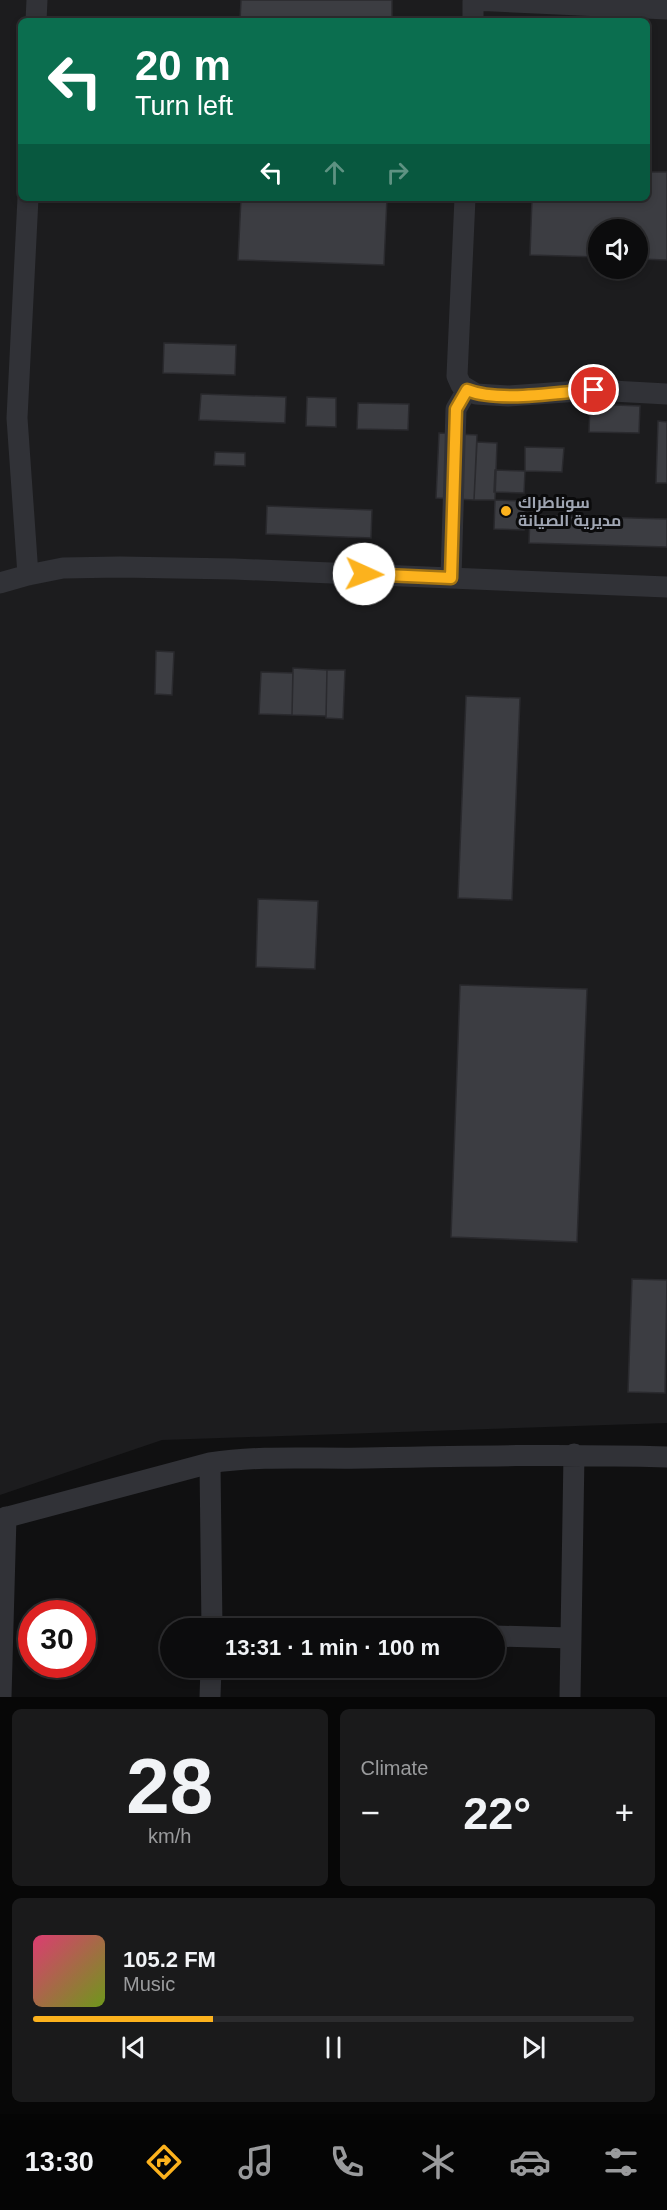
<!DOCTYPE html>
<html lang="en">
<head>
<meta charset="utf-8">
<style>
  :root { --surface:#0c0c0d; --page:#1a1a1b; --text:#f1f3f6; --muted:#9a9b9d; --line:#2c2c2e; --accent:#fcb21d }
  body { margin:0; font-family:Helvetica,Cairo,sans-serif; background:var(--page); color:var(--text); height:100vh; display:flex; flex-direction:column; font-size:22px; white-space:nowrap }
  * { box-sizing:border-box; margin:0 }
  p { font-size:20px; color:var(--muted) }
  .icon { flex:none; width:33px; height:33px; fill:none; stroke:currentColor; stroke-width:2; stroke-linecap:round; stroke-linejoin:round }
  .map { position:relative; height:1697px; overflow:hidden }
  .drawer { display:flex; flex-direction:column; gap:12px; padding:12px; background:#070707; flex:1 }
  .drawer>* { flex:none }
  .guide { position:absolute; left:18px; top:18px; width:632px; height:183px; border-radius:9px; box-shadow:0 3px 9px #0003,0 0 0 2px var(--line); background:#0b6e4f; color:#fff; overflow:hidden }
  .tools { position:absolute; left:588px; top:219px; display:grid; gap:12px }
  .tools a { display:grid; place-items:center; width:60px; height:60px; border-radius:50%; background:var(--surface); box-shadow:0 3px 9px #0003,0 0 0 2px var(--line); font-size:30px }
  .speed { position:absolute; left:18px; top:1600px; display:flex; gap:12px; font-size:30px; font-weight:700; text-align:center }
  .speed>* { display:grid; place-content:center; width:78px; height:78px; border-radius:50%; background:var(--surface); box-shadow:0 3px 9px #0003,0 0 0 2px var(--line); line-height:1 }
  .speed .limit { border:9px solid #d22; background:#fff; color:#111 }
  .pin { position:absolute; display:grid; place-items:center; width:51px; height:51px; color:#fff; margin:-26px; border:3px solid #fff; border-radius:50%; box-shadow:0 2px 6px #0007 }
  .me { position:absolute; width:66px; margin:-33px; rotate:92deg; stroke-linejoin:round; filter:drop-shadow(0 0 4px #0008) }
  .turn { display:flex; align-items:center; gap:21px; height:126px; padding:0 18px; font-size:27px }
  .turn .icon { width:78px; height:78px; stroke-width:2.5 }
  .turn b { display:block; font-size:42px; line-height:51px }
  .lanes { display:flex; align-items:center; height:57px; padding:0 18px; background:#0003; justify-content:center; gap:30px; direction:ltr }
  .lanes .off { opacity:.35 }
  .big { font-size:45px; font-weight:800; line-height:1.1 }
  .drawer .tile { flex:1; display:flex; flex-direction:column; justify-content:center; gap:9px; min-width:0; padding:0 21px; border-radius:9px; background:var(--page) }
  .drawer .dial { align-items:center; gap:0 }
  .dial b { font-size:78px; line-height:1 }
  .song { display:flex; align-items:center; gap:18px }
  .cover { width:72px; height:72px; border-radius:9px; background:linear-gradient(135deg,hsl(340 70% 55%),hsl(80 70% 35%)) }
  .played { height:6px; border-radius:3px; background:linear-gradient(90deg,var(--accent) 30%,var(--line) 30%) }
  .keys { display:flex; justify-content:space-around; direction:ltr }
  .heat { display:flex; justify-content:space-between; align-items:center; font-size:33px; direction:ltr }
  .drawer .tiles { flex:1; display:grid; gap:12px; grid-template-columns:1fr 1fr }
  .tile:last-child { grid-column:span 2 }
  .trip { position:absolute; left:160px; top:1618px; width:345px; height:60px; border-radius:30px; background:var(--surface); box-shadow:0 3px 9px #0003,0 0 0 2px var(--line); font-weight:800; line-height:60px; text-align:center }
  .dock { display:flex; height:96px; justify-content:space-around; align-items:center; background:#050505; color:var(--muted) }
  .dock .icon { width:42px; height:42px }
  .dock .active { color:var(--accent) }
  .dock b { font-size:27px; color:var(--text) }
  .map>svg:first-child { display:block }
  .built { fill:#1c1c1e; fill-rule:evenodd }
  .building { fill:#3c3d42; stroke:#2a2a2e; stroke-width:1.5 }
  .lines { fill:none; stroke-linecap:round; stroke-linejoin:round }
  .street { stroke:#313237; stroke-width:21 }
  .route-casing { stroke:#a47413; stroke-width:15 }
  .route { stroke:#fcb21d; stroke-width:10 }
  .poi-dot { fill:#fcb21d; stroke:#0b0b0c; stroke-width:2 }
  .labels { text-anchor:middle; stroke-width:6; stroke-linejoin:round; paint-order:stroke }
  .poi-label { font-size:16px; font-weight:bold; fill:#a0a6b3; stroke:#0b0b0c; text-anchor:start }
</style>
</head>
<body>
<div class="map">
<svg width="667" height="1697" viewBox="0 0 667 1697">
  <rect width="100%" height="100%" fill="#101011"/>
  <path class="built" d="M 0,0 L 667,0 L 667,1423 L 162,1440 L 0,1495 ZM 21,21 L 646,21 L 646,198 L 21,198 ZM 598,230 L 638,230 L 638,268 L 598,268 Z"/>
  <path class="building" d="M 241,0 L 392,0 L 392,21 L 240,21 Z
    M 646,172 L 667,172 L 667,260 L 638,259 L 638,230 L 598,230 L 598,257 L 530,255 L 532,198 L 646,198 Z
    M 241,198 L 387,198 L 384,265 L 238,260 Z
    M 164,343 L 236,345 L 235,375 L 163,373 Z
    M 201,394 L 286,397 L 285,423 L 199,420 Z
    M 307,397 L 336,398 L 336,427 L 306,426 Z
    M 358,403 L 409,404 L 408,430 L 357,429 Z
    M 590,404 L 640,406 L 639,433 L 589,432 Z
    M 658,421 L 667,422 L 667,483 L 656,483 Z
    M 439,433 L 477,435 L 474,500 L 436,498 Z
    M 477,442 L 497,443 L 495,500 L 474,500 Z
    M 525,447 L 564,448 L 562,472 L 525,471 Z
    M 215,452 L 245,453 L 245,466 L 214,465 Z
    M 495,470 L 525,471 L 524,493 L 494,492 Z
    M 495,500 L 525,501 L 524,530 L 494,529 Z
    M 267,506 L 372,510 L 371,538 L 266,534 Z
    M 530,515 L 667,519 L 667,547 L 529,543 Z
    M 156,651 L 174,652 L 172,695 L 155,694 Z
    M 293,668 L 327,670 L 326,716 L 292,715 Z
    M 327,670 L 345,670 L 343,719 L 326,718 Z
    M 261,672 L 293,673 L 292,715 L 259,714 Z
    M 466,696 L 520,698 L 512,900 L 458,898 Z
    M 258,899 L 318,901 L 315,969 L 256,967 Z
    M 460,985 L 587,989 L 577,1242 L 451,1237 Z
    M 632,1279 L 667,1280 L 665,1393 L 628,1392 Z"/>
  <g class="lines">
    <path class="street" d="M 473,0 L 667,9
      M 36,21 L 37,0
      M 473,21 L 473,0
      M 28,198 L 17,418 L 28,575
      M 465,198 L 457,376 L 461,385 L 476,394 L 508,396 L 594,390 L 667,394
      M 451,578 L 456,409 L 467,390
      M 0,583 L 28,575 L 63,568 L 120,567 L 234,569 L 667,587
      M 210,1463 L 212,1629
      M 0,1519 L 210,1463 C 262,1455 313,1459 365,1458 C 466,1456 566,1454 667,1457
      M 212,1627 L 266,1629
      M 495,1636 L 571,1638
      M 1,1697 L 6,1517
      M 210,1697 L 211,1668
      M 570,1697 L 574,1454"/>
  </g>
  <g class="lines">
    <g class="route-casing">
      <path id="route" d="M 364,574 L 451,578 L 456,409 L 467,390 C 499,403 559,392 594,390"/>
    </g>
    <use href="#route" class="route"/>
  </g>
  <circle class="poi-dot" cx="506" cy="511" r="6"/>
  <g class="labels">
    <g class="poi-label">
      <text x="518" y="508">سوناطراك<tspan x="518" dy="18">مديرية الصيانة</tspan></text>
    </g>
  </g>
</svg>
<div class="tools">
<a><svg class="icon" aria-label="sound" viewBox="0 0 24 24"><path d="M4 9h4l5-4v14l-5-4H4zM17 9q2 3 0 6"/></svg></a>
</div>
<div class="speed"><div class="limit">30</div></div>
<div class="pin" style="left:594px;top:390px;background:#d93025"><svg class="icon" aria-label="arrive" viewBox="0 0 24 24"><path d="M6 21V4h12l-3 4 3 4H6"/></svg></div>
<svg class="me" style="left:364px;top:574px" viewBox="-20 -20 40 40"><circle r="19" fill="#fff"/><path d="M0-13L10 11 0 6-10 11z" fill="#fcb21d"/></svg>
<div class="trip">13:31 · 1 min · 100 m</div>
<div class="guide">
<div class="turn"><svg class="icon" aria-label="left" viewBox="0 0 24 24"><path d="M17 20v-9H6M10 6l-5 5 5 5"/></svg><div><b>20 m</b>Turn left</div></div>
<div class="lanes"><svg class="icon" aria-label="left" viewBox="0 0 24 24"><path d="M17 20v-9H6M10 6l-5 5 5 5"/></svg><svg class="icon off" aria-label="ahead" viewBox="0 0 24 24"><path d="M12 20V5M6 11l6-6 6 6"/></svg><svg class="icon off" aria-label="right" viewBox="0 0 24 24"><path d="M7 20v-9h11M14 6l5 5-5 5"/></svg></div>
</div>
</div>
<section class="drawer">
<div class="tiles">
<div class="tile dial"><b>28</b><p>km/h</p></div>
<div class="tile"><p>Climate</p>
<div class="heat"><a>−</a><b class="big">22°</b><a>+</a></div>
</div>
<div class="tile">
<div class="song"><i class="cover"></i><div><b>105.2 FM</b><p>Music</p></div></div>
<div class="played"></div>
<div class="keys"><svg class="icon" aria-label="previous" viewBox="0 0 24 24"><path d="M18 5L8 12l10 7zM5 5v14"/></svg><svg class="icon" aria-label="pause" viewBox="0 0 24 24"><path d="M8 5v14M16 5v14"/></svg><svg class="icon" aria-label="next" viewBox="0 0 24 24"><path d="M6 5l10 7-10 7zM19 5v14"/></svg></div>
</div>
</div>
</section>
<nav class="dock">
<b>13:30</b>
<svg class="icon active" aria-label="directions" viewBox="0 0 24 24"><path d="M12 3l9 9-9 9-9-9zM9 14v-3h6M13 9l2 2-2 2"/></svg>
<svg class="icon" aria-label="music" viewBox="0 0 24 24"><path d="M9 18V5l10-2v13"/><circle cx="6" cy="18" r="3"/><circle cx="16" cy="16" r="3"/></svg>
<svg class="icon" aria-label="phone" viewBox="0 0 24 24"><path d="M5 4h4l2 5-3 2q2 4 5 5l2-3 5 2v4C11 20 4 13 5 4z"/></svg>
<svg class="icon" aria-label="climate" viewBox="0 0 24 24"><path d="M12 3v18M4 7l16 10M4 17L20 7"/></svg>
<svg class="icon" aria-label="car" viewBox="0 0 24 24"><path d="M5 17H2v-5l4-1 3-4h7l3 4 3 1v5h-3M9 17h6M6 11h13"/><circle cx="7" cy="17" r="2"/><circle cx="17" cy="17" r="2"/></svg>
<svg class="icon" aria-label="filters" viewBox="0 0 24 24"><path d="M4 7h16M4 17h16"/><circle cx="9" cy="7" r="2"/><circle cx="15" cy="17" r="2"/></svg>
</nav>
</body>
</html>
